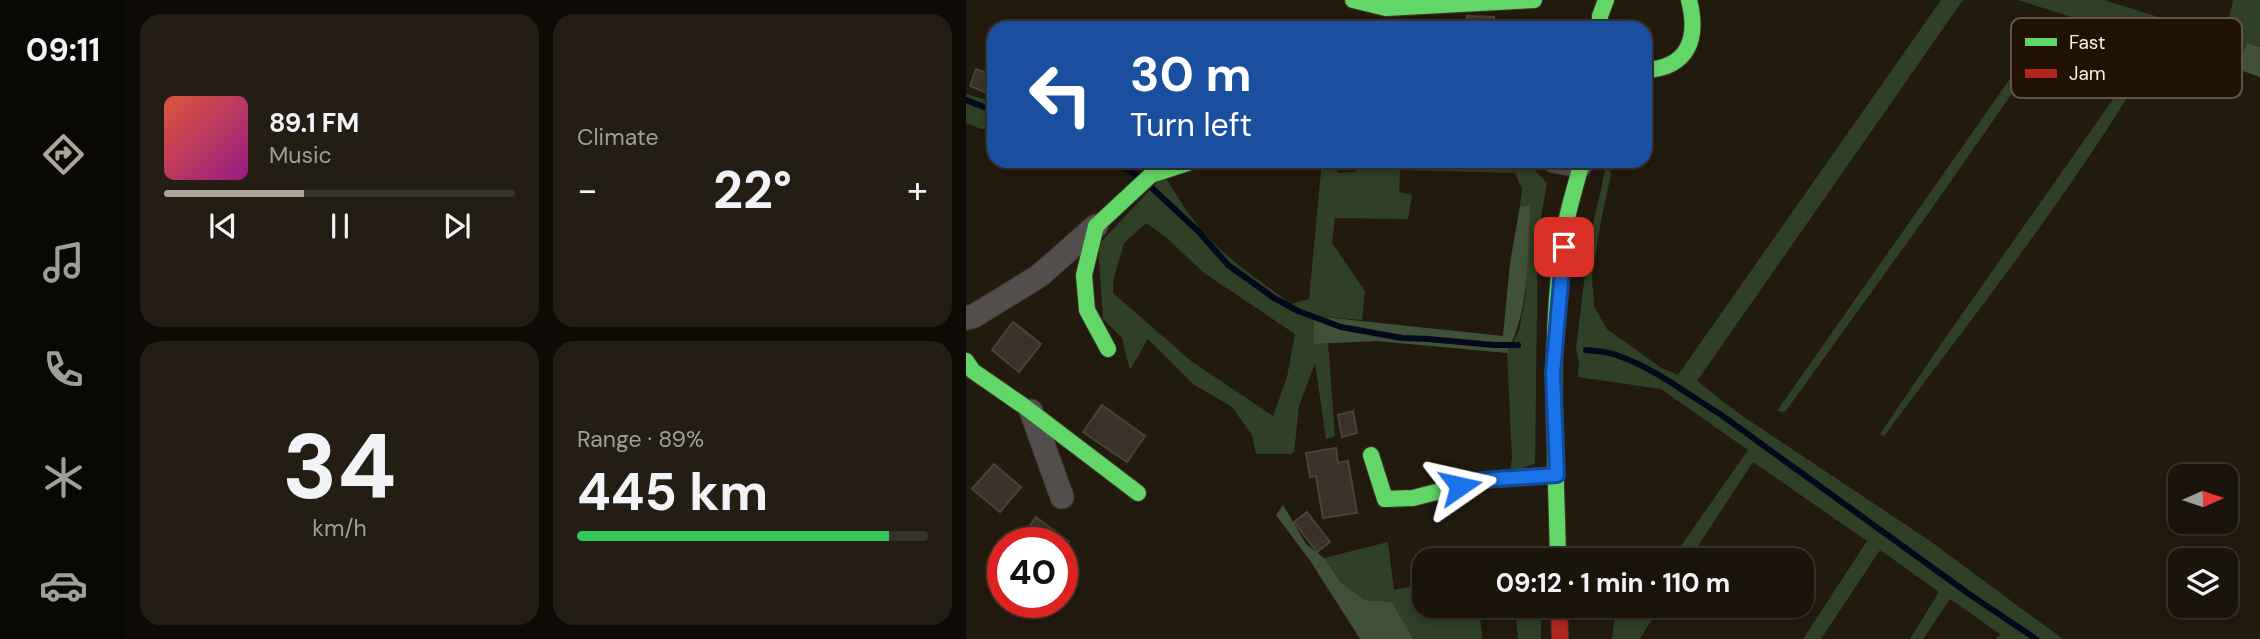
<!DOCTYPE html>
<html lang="en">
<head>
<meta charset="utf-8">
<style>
  :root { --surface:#1a140a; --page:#231d13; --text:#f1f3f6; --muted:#9f9e9c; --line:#38332b; --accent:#afa498 }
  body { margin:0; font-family:"DM Sans",sans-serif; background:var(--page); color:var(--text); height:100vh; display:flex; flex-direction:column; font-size:26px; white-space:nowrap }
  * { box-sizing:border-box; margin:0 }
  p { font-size:23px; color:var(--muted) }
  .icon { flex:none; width:38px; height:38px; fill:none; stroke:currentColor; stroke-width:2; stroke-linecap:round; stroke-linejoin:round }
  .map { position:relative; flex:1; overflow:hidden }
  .panel { display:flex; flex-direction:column; gap:14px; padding:14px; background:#0e0b06; width:840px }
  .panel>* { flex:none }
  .banner { position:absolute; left:21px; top:21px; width:665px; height:147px; border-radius:21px; box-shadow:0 4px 10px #0003,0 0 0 2px var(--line); background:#1a4fa0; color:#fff; overflow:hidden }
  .needle { width:46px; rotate:87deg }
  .fabs { position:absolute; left:1202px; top:464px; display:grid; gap:14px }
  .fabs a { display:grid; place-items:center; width:70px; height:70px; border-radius:14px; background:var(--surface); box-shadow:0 4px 10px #0003,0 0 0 2px var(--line); font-size:35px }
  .speed { position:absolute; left:21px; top:527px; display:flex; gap:14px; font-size:35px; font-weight:700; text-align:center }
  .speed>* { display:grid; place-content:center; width:91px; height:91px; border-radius:50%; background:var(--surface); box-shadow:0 4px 10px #0003,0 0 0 2px var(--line); line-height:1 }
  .speed .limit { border:10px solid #d22; background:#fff; color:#111 }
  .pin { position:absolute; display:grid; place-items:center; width:60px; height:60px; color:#fff; margin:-30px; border-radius:14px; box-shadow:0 4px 10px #0006 }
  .me { position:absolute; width:77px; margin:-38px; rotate:79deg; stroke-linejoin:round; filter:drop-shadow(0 0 5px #0008) }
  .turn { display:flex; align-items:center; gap:24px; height:147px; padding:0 28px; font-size:32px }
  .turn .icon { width:91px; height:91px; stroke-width:2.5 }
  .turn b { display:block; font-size:49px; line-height:60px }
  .big { font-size:52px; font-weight:700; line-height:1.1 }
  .panel .card { flex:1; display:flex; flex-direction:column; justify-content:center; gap:10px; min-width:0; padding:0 24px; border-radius:21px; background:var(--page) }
  .panel .dial { align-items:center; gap:0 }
  .dial b { font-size:91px; line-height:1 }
  .song { display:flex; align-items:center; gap:21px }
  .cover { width:84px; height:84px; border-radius:10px; background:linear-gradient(135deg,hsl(10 70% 55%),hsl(310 70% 35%)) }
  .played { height:7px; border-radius:4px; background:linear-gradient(90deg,var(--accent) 40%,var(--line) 40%) }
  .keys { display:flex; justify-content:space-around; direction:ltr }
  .heat { display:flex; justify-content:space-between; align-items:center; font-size:38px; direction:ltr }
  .charge { height:10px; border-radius:5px; background:linear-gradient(90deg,#34c759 89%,var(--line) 0) }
  .panel .tiles { flex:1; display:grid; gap:14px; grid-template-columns:repeat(2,1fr) }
  .trip { position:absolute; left:446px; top:548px; width:402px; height:70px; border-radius:21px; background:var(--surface); box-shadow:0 4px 10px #0003,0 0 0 2px var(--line); font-weight:700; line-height:70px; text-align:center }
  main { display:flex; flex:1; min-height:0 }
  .dock { display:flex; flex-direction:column; width:126px; justify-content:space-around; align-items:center; background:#0a0804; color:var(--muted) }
  .dock .icon { width:49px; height:49px }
  .dock .selected { color:var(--accent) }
  .dock b { font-size:32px; color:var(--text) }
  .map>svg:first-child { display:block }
  .green { fill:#2f4025; fill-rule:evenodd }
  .forest { fill:#405137 }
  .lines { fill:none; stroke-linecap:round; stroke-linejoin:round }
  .stream { stroke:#03091d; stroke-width:6 }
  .building { fill:#3a3229; stroke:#4a4238; stroke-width:2 }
  .street-casing { stroke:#3f372d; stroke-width:25 }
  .fast-casing { stroke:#3f372d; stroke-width:18 }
  .jam-casing { stroke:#3f372d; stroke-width:18 }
  .street { stroke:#534d4c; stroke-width:23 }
  .fast { stroke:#63d668; stroke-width:16 }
  .jam { stroke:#b3261e; stroke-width:16 }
  .route-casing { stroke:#114b97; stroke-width:18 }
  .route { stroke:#1a73e8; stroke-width:12 }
  .key { fill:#211101; stroke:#625344; stroke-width:2 }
  .key-label { font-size:19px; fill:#faeee2 }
</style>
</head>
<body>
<main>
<nav class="dock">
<b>09:11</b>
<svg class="icon selected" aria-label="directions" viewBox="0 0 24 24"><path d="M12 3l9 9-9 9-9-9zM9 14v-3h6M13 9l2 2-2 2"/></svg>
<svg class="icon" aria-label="music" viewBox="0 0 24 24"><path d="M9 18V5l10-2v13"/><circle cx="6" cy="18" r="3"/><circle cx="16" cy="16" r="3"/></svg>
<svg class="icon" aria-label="phone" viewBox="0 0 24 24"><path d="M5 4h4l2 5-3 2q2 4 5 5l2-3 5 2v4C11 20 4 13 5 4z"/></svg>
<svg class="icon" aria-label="climate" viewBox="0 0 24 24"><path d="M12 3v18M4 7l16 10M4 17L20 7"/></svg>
<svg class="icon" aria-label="car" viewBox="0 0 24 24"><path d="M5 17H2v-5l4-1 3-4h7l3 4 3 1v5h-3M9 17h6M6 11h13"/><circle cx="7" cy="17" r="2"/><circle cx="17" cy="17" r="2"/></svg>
</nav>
<section class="panel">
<div class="tiles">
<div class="card">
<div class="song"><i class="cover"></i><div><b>89.1 FM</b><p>Music</p></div></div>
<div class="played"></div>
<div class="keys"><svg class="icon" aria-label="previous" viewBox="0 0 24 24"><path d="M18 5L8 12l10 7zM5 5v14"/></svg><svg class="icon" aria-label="pause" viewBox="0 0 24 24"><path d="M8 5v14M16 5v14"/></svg><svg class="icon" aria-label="next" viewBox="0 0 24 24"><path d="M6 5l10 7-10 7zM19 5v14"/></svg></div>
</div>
<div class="card"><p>Climate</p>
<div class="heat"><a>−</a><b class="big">22°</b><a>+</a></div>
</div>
<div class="card dial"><b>34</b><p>km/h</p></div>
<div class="card"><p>Range · 89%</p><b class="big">445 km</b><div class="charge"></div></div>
</div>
</section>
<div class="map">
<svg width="1294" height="639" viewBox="0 0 1294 639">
  <rect width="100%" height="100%" fill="#231a0e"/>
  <path class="green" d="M 975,0 L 997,0 L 731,381 L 772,413 L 964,541 L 1097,639 L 1030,639 L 1034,634 L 984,599 L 957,639 L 944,639 L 973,592 L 914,550 L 855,639 L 837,639 L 901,541 L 787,462 L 723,560 L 705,560 L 782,450 L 695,389 L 612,377 L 613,363 L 610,348 L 623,242 L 641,162 L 645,174 L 635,221 L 626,277 L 628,306 L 641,329 L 694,367 L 712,375 Z
    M 1052,0 L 1138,0 L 1259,38 L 1267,0 L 1294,0 L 1294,47 L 1281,43 L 1271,69 Z
    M 1083,23 L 1091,25 L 1075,52 L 964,211 L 819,412 L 811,411 Z
    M 1176,58 L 1182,63 C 1105,194 1009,314 918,436 L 914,434 L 975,344 Z
    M 0,94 L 28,102 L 28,128 L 15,129 L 0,123 Z
    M 356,161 L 370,161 L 371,173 L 390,172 L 391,161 L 530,161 L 566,167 L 581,183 L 572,234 L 569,464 L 544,472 L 546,456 L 541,353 L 553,331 L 560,293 L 563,205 L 554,206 L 556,189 L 549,173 L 434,170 L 433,192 L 446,195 L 442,219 L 369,218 L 366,243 L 399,291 L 396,320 L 348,316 L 348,344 L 362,343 L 369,436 L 360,439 L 349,363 L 333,406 L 328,452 L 325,454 L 290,454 L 286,435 L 266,407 L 227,384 L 182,339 L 164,370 L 156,338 L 137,319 L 132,245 L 198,175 C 211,196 223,216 239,234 C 263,261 296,282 325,304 L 343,299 ZM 180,223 L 202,239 L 238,273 L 329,334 L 321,377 L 307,416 L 225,361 L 147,293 L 147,281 L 158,243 Z
    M 422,542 L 428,590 L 458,584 L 458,606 L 513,606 L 516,639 L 447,639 L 426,602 L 399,600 L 375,583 L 358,558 Z
    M 549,606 L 575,606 L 575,639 L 552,639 Z
    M 676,606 L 694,606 L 674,639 L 646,639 L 649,615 Z"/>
  <path class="forest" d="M 1281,43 L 1294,47 L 1294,77 L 1271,69 Z
    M 564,205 C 561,258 565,305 541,353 L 410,341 L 348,344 L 348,316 L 537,336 L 544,263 L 554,206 Z
    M 317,505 L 340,544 L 358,558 L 375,583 L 399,600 L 426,602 L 447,639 L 394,639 L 345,562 L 310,515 Z"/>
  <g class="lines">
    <path class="stream" d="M 0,100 L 28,111
      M 148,161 L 170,175
      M 187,189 L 232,231 L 262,265 L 308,298 L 332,311 L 375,327 L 436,338 L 462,339 L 528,345 L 552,345
      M 620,350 C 629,351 639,351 647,354 C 686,366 719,393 754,414 L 1003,594 L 1070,639"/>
  </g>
  <path class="building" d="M 501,16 L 528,17 L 528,28 L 500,28 Z
    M 10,69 L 28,76 L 28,96 L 4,86 Z
    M 47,322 L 75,344 L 53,372 L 26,350 Z
    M 136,405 L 179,436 L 161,462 L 117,432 Z
    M 387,411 L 391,433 L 376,437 L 372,415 Z
    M 370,448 L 372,463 L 382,461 L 391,513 L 357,518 L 350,476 L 344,477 L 340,453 Z
    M 28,464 L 55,487 L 34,512 L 6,489 Z
    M 341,512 L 364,542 L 351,552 L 328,522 Z
    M 70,517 L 103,542 L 96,551 L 96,542 L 52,542 Z"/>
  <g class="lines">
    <g class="street-casing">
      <path id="street" d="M 588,161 L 614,166
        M 0,318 L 8,316 L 73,276 L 130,226
        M 65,411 L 96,497"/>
    </g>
    <g class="fast-casing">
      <path id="fast" d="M 387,0 L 420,8 L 568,0
        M 634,28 L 634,16 L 640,0
        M 679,70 C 722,68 733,39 723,0
        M 142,349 L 121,310 L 118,275 L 130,226 L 185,175 L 228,161
        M 0,361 L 7,371 L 59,407 L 172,493
        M 405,455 L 419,499 L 447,498 L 517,480 L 591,475
        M 592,560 C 590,451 581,331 600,223 C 604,202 611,182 616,161"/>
    </g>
    <g class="jam-casing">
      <path id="jam" d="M 593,606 L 594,639"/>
    </g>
    <use href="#street" class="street"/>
    <use href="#fast" class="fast"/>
    <use href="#jam" class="jam"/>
  </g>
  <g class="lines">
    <g class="route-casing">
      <path id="route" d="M 494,486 L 517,480 L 591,475 L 587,373 L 598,247"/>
    </g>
    <use href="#route" class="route"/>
  </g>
  <rect x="1045" y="18" width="231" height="80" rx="10" class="key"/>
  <rect x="1059" y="38" width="32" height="8" fill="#63d668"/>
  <rect x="1059" y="69" width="32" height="9" fill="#b3261e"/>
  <g class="key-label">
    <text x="1103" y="49">Fast</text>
    <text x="1103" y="80">Jam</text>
  </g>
</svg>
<div class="fabs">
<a><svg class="needle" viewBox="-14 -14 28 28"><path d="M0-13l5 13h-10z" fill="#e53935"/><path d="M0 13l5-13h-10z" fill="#9f9e9c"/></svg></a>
<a><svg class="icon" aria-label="layers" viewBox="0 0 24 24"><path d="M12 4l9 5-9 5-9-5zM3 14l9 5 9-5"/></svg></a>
</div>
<div class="speed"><div class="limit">40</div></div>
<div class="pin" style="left:598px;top:247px;background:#d93025"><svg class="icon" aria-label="arrive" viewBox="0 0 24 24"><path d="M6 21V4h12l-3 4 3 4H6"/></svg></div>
<svg class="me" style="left:494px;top:486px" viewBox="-20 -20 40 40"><path d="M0-17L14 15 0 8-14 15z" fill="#1a73e8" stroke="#fff" stroke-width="4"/></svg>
<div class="trip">09:12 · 1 min · 110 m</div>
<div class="banner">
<div class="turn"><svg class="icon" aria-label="left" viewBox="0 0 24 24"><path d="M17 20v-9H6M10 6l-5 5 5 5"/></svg><div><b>30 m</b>Turn left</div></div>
</div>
</div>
</main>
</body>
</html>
